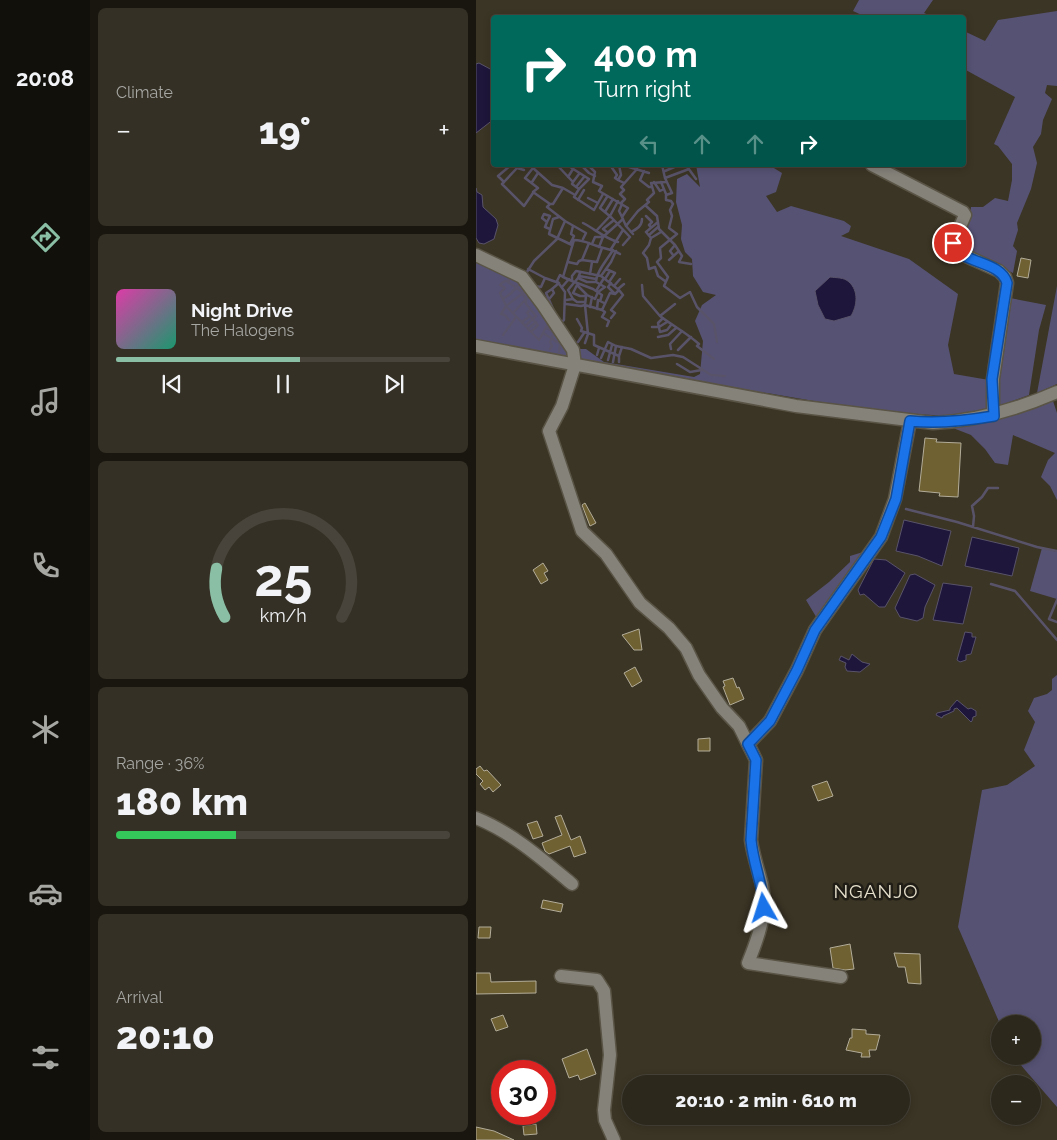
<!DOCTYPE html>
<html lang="en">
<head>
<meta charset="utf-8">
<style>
  :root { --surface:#2c281c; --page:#343025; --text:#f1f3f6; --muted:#a6a6a3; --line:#48443b; --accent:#8abfa5 }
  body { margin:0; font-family:Raleway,sans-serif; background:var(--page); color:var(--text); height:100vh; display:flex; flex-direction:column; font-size:19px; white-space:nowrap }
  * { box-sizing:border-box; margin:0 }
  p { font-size:16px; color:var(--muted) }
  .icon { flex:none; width:28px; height:28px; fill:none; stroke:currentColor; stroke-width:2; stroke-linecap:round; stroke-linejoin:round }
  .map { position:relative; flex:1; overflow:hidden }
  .sheet { display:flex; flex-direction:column; gap:8px; padding:8px; background:#18160f; width:386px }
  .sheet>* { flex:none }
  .top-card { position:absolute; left:15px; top:15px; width:475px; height:152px; border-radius:5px; box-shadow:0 2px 8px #0003,0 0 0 1px var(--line); background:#00695c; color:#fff; overflow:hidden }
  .fabs { position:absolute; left:515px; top:1015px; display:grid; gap:10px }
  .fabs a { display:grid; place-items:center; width:50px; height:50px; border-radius:50%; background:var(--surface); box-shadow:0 2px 8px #0003,0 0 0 1px var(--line); font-size:25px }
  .speed { position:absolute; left:15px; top:1060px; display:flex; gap:10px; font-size:25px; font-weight:700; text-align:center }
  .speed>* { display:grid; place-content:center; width:65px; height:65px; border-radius:50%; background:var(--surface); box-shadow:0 2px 8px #0003,0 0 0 1px var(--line); line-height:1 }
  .speed .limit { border:8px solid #d22; background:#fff; color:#111 }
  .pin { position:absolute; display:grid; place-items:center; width:42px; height:42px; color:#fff; margin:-21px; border:2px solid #fff; border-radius:50%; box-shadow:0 1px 5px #0007 }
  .me { position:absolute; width:55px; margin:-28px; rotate:354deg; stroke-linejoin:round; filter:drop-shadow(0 0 4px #0008) }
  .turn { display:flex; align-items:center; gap:18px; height:105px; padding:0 20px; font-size:22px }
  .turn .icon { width:65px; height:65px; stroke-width:2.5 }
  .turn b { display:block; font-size:35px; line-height:42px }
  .lanes { display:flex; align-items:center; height:48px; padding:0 20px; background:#0003; justify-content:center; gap:25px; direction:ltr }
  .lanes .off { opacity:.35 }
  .big { font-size:38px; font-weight:800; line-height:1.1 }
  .sheet .widget { flex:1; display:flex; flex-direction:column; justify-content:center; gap:8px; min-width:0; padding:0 18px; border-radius:8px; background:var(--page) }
  .sheet .dial { align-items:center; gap:0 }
  .dial svg { height:130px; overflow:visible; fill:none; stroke:var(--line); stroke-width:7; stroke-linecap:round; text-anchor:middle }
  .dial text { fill:var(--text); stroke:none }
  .song { display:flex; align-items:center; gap:15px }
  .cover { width:60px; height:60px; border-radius:8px; background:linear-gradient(135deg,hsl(320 70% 55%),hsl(160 70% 35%)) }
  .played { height:5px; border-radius:2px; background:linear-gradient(90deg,var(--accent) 55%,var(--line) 55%) }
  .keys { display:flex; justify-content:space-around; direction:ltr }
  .heat { display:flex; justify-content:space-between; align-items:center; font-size:28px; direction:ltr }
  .charge { height:8px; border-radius:4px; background:linear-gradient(90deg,#34c759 36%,var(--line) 0) }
  .trip { position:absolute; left:146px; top:1075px; width:288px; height:50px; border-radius:25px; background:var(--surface); box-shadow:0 2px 8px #0003,0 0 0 1px var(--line); font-weight:800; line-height:50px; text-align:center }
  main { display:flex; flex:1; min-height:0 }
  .menu { display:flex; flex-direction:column; width:90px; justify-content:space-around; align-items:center; background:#12100b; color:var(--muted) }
  .menu .icon { width:35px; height:35px }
  .menu .on { color:var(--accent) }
  .menu b { font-size:22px; color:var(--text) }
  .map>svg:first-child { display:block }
  .green { fill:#565274 }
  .water { fill:#1e163b; stroke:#59536a }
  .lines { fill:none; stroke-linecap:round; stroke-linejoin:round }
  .stream { stroke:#59536a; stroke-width:2.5 }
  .building { fill:#706132; stroke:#b2ac99 }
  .minor-casing { stroke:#595445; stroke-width:15 }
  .minor { stroke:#85827a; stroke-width:12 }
  .route-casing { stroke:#114b97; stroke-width:12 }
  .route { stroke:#1a73e8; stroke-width:9 }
  .labels { text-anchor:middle; stroke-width:5; stroke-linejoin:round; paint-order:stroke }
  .quarter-label { font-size:19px; letter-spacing:1px; fill:#e7e0cc; stroke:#1f1d16 }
</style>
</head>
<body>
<main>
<nav class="menu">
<b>20:08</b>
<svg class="icon on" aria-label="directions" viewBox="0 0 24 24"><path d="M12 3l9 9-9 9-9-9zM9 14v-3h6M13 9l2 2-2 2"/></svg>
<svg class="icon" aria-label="music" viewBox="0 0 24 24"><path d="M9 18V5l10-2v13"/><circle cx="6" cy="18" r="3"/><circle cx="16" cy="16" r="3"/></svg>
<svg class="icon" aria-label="phone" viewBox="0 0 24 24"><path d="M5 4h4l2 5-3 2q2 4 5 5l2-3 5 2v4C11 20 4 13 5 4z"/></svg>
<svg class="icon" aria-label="climate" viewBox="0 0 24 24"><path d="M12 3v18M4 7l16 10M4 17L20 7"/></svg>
<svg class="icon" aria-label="car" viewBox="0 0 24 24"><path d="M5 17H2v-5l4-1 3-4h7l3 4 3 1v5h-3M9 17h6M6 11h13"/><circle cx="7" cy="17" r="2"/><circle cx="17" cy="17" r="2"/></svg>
<svg class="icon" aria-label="filters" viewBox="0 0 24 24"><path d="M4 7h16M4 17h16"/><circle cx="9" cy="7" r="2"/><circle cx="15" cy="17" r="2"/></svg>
</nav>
<section class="sheet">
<div class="widget"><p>Climate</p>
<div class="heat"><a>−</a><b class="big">19°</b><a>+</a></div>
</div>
<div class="widget">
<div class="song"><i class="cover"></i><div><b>Night Drive</b><p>The Halogens</p></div></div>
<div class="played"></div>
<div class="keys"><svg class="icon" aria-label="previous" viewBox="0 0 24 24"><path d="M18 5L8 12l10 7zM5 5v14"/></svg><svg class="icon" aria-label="pause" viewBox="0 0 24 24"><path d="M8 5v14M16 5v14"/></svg><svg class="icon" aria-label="next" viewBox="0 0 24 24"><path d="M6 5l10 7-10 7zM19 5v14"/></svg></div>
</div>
<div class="widget dial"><svg viewBox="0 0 100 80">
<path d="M14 69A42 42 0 1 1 86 69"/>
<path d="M14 69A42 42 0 0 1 9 39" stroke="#8abfa5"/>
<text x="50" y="56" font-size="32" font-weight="700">25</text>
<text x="50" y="72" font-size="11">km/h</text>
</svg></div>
<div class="widget"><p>Range · 36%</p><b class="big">180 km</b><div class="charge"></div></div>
<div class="widget"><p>Arrival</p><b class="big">20:10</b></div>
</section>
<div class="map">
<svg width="581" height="1140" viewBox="0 0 581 1140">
  <rect width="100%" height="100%" fill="#3b3525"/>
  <path class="green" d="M 383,0 L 457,0 L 448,13 L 458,17 L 390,17 L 377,11 Z
    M 581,11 L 581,86 L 571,85 L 569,93 L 576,99 L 567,120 L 565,134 L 557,147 L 561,163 L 555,189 L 541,223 L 542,230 L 537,246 L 541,251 L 537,273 L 491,251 L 485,240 L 494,216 L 495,207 L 507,207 L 519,198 L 532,201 L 536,180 L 536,164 L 522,146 L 518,144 L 539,97 L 488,69 L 488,31 L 509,41 L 522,20 Z
    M 220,165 L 293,165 L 306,173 L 300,192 L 290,196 L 301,212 L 315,206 L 368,221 L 375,226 L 373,232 L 365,236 L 433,259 L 482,294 L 472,345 L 478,374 L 513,380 L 512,409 L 480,416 L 434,414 L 373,407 L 291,393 L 261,390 L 103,361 L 101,349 L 110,349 L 128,362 L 218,377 L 224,374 L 227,341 L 219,321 L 226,305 L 240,295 L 227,292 L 217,276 L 216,259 L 209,252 L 205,239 L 206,225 L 200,202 L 201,179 L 211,174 L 224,187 Z
    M 0,253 L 46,282 L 95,354 L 93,360 L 0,341 Z
    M 581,286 L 581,384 L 561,393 Z
    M 534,298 L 570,305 L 563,330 L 553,395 L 520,407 L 520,375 Z
    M 577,401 L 581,413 L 581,500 L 574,486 L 565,477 L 572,460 L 579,453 L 537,435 L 532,465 L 519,463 L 509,449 L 495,435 L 477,428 L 513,422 Z
    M 566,548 L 581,552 L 581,599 L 554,591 Z
    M 387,552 L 342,620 L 330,600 L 353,582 L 374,562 L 374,556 Z
    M 581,675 L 581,1107 L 537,1056 L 556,1056 L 556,1024 L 524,1024 L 482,927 L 506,790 L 531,785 L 559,766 L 548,750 L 559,722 L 552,711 L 558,698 L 571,694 L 576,690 L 576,679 Z"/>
  <path class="water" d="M 3,63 L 16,70 L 18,79 L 18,119 L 0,133 L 0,64 Z
    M 0,188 L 1,192 L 6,195 L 7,207 L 20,219 L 22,225 L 18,239 L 8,244 L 3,243 L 0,238 Z
    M 354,277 C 360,278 368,277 373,282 C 383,291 381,306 375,316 L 358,321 L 349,319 L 342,305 L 339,291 Z
    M 428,520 L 475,531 L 466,566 L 442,556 L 420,551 Z
    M 496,537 L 543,548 L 536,576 L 489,566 Z
    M 398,559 L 410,560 L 429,573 L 409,607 L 403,607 L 388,594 L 384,595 L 382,590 Z
    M 439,574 L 459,585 L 449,607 L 447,618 L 441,621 L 424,617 L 419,608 L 434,575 Z
    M 467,583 L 496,587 L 487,624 L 457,620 Z
    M 489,632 L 496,633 L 496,637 L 500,637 L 495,654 L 490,655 L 490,660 L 484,662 L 481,660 Z
    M 376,654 L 386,662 L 394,664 L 384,672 L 371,671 L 369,667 L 370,663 L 363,660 L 365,656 L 373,660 Z
    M 481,700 L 492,709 L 495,708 L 500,711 L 500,716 L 497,717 L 496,721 L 495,722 L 481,708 L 478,709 L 478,711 L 467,716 L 466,718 L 460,715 L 461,713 L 474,710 L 474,708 Z"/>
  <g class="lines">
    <path class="stream" d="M 35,165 L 22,176 L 28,182 L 26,184 L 48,206 L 57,193
      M 81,165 L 97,182 L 96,184 L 103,189
      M 91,165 L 113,179
      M 105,165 L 113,173 L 119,176
      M 112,165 L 119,172 L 117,182 L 126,186 L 123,191 L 152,208 L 146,217 L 150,226 L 157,234
      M 134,165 L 141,175 L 139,178 L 142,180
      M 143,165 L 145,175 L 142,180 L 148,183
      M 153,165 L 153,167 L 173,173
      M 186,165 L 189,178 L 196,193 L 190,195 L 190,200 L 195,201 L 197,204 L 194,210 L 196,216 L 193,228 L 201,234 L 184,248 L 185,258 L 181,262 L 192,277 L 188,286 L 204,298 L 214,292 L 221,307 L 238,324 L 241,342
      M 210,165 L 220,179
      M 168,171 L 164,180 L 173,187 L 176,187
      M 189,171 L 203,165
      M 92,177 L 97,169
      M 189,178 L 213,169
      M 113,179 L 103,189 L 98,197 L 118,210 L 127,194
      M 28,182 L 41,168 L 48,170
      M 56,182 L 62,173
      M 97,182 L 103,174
      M 178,182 L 184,191 L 188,189
      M 185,182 L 190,194
      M 100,187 L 108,177
      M 99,195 L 87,188 L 76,185 L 57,168 L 49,178 L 62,188 L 57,192 L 74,204 L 71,207 L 89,221 L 110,233 L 107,239
      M 131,197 L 124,208 L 136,218 L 154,237 L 147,245
      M 112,198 L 122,203
      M 102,200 L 108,190
      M 145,203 L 149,199 L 144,194 L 148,190 L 145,187 L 161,169
      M 75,204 L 77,204 L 87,188
      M 169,205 L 181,216 L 183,229 L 199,245 L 206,256 L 203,262 L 215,264
      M 129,212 L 137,199
      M 68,214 L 66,218 L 71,222 L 69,227 L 74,229
      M 68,214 L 74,216 L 71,222
      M 170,216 L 176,222 L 173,225 L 175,227
      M 83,217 L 77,219 L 73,234 L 96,245
      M 182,222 L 170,232 L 175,238 L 173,245 L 167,253 L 171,258 L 173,269 L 179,267 L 182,276 L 189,281
      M 107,223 C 119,229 128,238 142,242
      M 150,226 L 162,211 L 173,202 L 171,200 L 178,193 L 175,183 L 190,182
      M 121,230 L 134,216 L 142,201
      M 131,232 L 127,229 L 138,220
      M 155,232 C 161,229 166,226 166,219
      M 173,235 L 182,227
      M 175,238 L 185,232
      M 94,244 L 98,236 L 95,234 L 97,226
      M 116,244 L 119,237 L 127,237
      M 123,247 L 127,237 L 147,219 L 143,211 L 146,204
      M 135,249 L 147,230
      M 197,255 L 194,251 L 199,245
      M 106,260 L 121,262 L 126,248
      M 193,260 L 203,251
      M 92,262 L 101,264 L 103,261 L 106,260 L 113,243
      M 52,269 L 69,278 L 83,283 L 76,289 L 78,293 L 74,298
      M 130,269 L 139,273 L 133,282
      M 114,274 L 116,262
      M 49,275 L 58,261 L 81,239 L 89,221
      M 103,276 L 120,279
      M 125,276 L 143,290 L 139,294 L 134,293 L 126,310 L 129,312 L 126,317 L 133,321 L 131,326
      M 87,277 L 96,281 L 96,276 L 100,271 L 125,276 L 135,262 L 140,251
      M 102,278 L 111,282 L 120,282
      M 129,279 L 134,271
      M 33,280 L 27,282 L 24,285 L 29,288 L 24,293 L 30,306 L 63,340 L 73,322
      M 33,281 L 32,282 L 46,292 L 50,299 L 54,296
      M 96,281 L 117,289 L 126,295 L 124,301 L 128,303
      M 135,283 L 132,287 L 139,294
      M 101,285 L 97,293 L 104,296 L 110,296 L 109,305 L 126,310
      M 166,285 L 167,296 L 184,316
      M 59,286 L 65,287 L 69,278
      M 102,286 L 111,295 L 119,299
      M 138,286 L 144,279
      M 86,287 L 93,279
      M 76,289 L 70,293 L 78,311
      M 142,289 L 148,284
      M 120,291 L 128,278
      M 27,299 L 34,294 L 45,283
      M 97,299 L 101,302 L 109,302
      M 119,299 L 122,292 L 129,287 L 120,282 C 120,272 131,260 137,250
      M 90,300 L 97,299 L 92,290 L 102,278 L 104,273
      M 90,304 L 105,306 L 109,305 L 112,334 L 109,343
      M 199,304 L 184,316 C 197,326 211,333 223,344 L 221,346 L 238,359
      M 114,307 L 116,297
      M 121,309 L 122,300
      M 54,310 L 51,313 L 62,325 L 55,332
      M 37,313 L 50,299
      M 135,318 L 139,313 L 135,310 L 147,295 L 143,290
      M 187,318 L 182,323 L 184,332 L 191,330 L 195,325
      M 101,319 L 106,328 L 105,331 L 118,335 L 118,345 L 143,356 L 143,362
      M 33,320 L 29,315 L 25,314 L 30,306 L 51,290
      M 46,322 L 54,316
      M 84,323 L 88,320 L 89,292 L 81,281 L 84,275 L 87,277 L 98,240 C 107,240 112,243 121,246 C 129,249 136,249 144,254
      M 49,326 L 60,316 L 50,304 L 50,299
      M 70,327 L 78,333
      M 176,327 L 183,327 L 191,322
      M 52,329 L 60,322
      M 67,333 L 84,344 L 83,352
      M 27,335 L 40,317
      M 182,337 L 192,335 L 200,328
      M 102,342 L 108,333
      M 74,349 L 76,346 L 74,342 L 79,331
      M 195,349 L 194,344 L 206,331
      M 202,350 L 215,337
      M 121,355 L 123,348
      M 143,356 L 146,347
      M 125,358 L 132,342 L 140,346 L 155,349 L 175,358 L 197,355 L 207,357 L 235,375 L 249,376
      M 132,360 L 136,345
      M 137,362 L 140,346
      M 201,364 L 214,372 L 226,370
      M 430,509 L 481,522 L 561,547 L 581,551
      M 497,527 L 498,516 L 496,506 L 506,497 L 512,488 L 522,488
      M 515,584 L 539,591 L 581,640
      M 581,600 L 573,619 L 581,622"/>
  </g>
  <path class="building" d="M 545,258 L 555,260 L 552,278 L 541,276 Z
    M 449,438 L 461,439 L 460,442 L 485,443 L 482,497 L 463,496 L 464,493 L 443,491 Z
    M 109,503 L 120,523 L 114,526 L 106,505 Z
    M 67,563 L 72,571 L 68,573 L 72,580 L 65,584 L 57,570 Z
    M 163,629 L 166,650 L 158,650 L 146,635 Z
    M 159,667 L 166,681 L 156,687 L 148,673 Z
    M 257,678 L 261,688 L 263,687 L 268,699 L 254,705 L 247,687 L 249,686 L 247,681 Z
    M 234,738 L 234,751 L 222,751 L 222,739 Z
    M 4,766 L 8,771 L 11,770 L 25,785 L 17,792 L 13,787 L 9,790 L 4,784 L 7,781 L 0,774 L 0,769 Z
    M 351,781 L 357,796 L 342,801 L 336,786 Z
    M 85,815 L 95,840 L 104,836 L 110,853 L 98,857 L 94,846 L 73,854 L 69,851 L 66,843 L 86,835 L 79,817 Z
    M 61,821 L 67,836 L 57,839 L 51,824 Z
    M 67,900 L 87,904 L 85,912 L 65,908 Z
    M 3,927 L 15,927 L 14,938 L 2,938 Z
    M 374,944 L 378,969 L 369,970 L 357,968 L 354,948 Z
    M 418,953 L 444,954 L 445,984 L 432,983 L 429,967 L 422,967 Z
    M 0,973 L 14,973 L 15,982 L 60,981 L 60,993 L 0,994 Z
    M 27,1015 L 32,1027 L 20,1031 L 15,1019 Z
    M 376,1029 L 390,1030 L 390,1034 L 404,1035 L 400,1050 L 393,1050 L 394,1057 L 385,1057 L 386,1053 L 370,1050 L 374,1038 L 376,1038 Z
    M 111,1049 L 120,1074 L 104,1080 L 102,1075 L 93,1078 L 86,1059 Z
    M 60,1124 L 61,1134 L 48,1135 L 47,1126 Z
    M 0,1127 L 18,1131 L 38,1140 L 0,1140 Z"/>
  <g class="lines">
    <g class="minor-casing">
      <path id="minor" d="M 396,165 L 487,212 L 489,215 L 477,243 L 481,252 L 523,271 L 529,277 L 531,283 L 517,379 L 517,415
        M 0,255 L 46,277 L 67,305 L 97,350 L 99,365 L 86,406 L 73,431 L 106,531 L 130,554 L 164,603 L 193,628 L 210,648 L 223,675 L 246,708 L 263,726 L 272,744
        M 0,346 L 320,406 L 457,423 C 501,421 540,410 581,392
        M 0,818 C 37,833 66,859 96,884
        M 85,976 L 121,980 L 128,991 L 134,1055 L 128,1110 L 129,1120 L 138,1140
        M 365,977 L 272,963 C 282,938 292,912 286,885 C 282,869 277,855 275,840 L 280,760 L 272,744 L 294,721 L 321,670 L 339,630 L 405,537 L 419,499 L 434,421"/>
    </g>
    <use href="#minor" class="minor"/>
  </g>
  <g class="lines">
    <g class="route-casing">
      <path id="route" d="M 288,908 C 287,885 277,863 275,840 L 280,760 L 272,744 L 294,721 L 321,670 L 339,630 L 405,537 L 420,499 L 434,421 C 463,424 489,421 518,416 L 516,379 L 531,283 C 525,260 482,264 477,243"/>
    </g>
    <use href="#route" class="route"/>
  </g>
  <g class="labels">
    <g class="quarter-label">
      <text x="400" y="898">NGANJO</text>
    </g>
  </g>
</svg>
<div class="fabs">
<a>+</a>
<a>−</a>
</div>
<div class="speed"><div class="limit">30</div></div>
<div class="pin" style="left:477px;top:243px;background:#d93025"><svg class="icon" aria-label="arrive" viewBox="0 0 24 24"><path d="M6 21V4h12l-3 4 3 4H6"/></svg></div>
<svg class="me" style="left:288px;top:908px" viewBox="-20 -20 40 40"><path d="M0-17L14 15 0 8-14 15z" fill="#1a73e8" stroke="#fff" stroke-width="4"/></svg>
<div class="trip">20:10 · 2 min · 610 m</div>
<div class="top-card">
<div class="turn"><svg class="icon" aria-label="right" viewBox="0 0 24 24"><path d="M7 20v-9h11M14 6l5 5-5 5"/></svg><div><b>400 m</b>Turn right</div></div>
<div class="lanes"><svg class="icon off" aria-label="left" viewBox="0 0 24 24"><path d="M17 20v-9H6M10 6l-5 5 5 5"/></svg><svg class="icon off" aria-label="ahead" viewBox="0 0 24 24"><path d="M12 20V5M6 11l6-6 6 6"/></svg><svg class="icon off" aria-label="ahead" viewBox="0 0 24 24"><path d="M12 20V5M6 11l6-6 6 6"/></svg><svg class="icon" aria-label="right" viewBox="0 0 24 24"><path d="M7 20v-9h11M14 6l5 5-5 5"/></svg></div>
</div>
</div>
</main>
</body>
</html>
